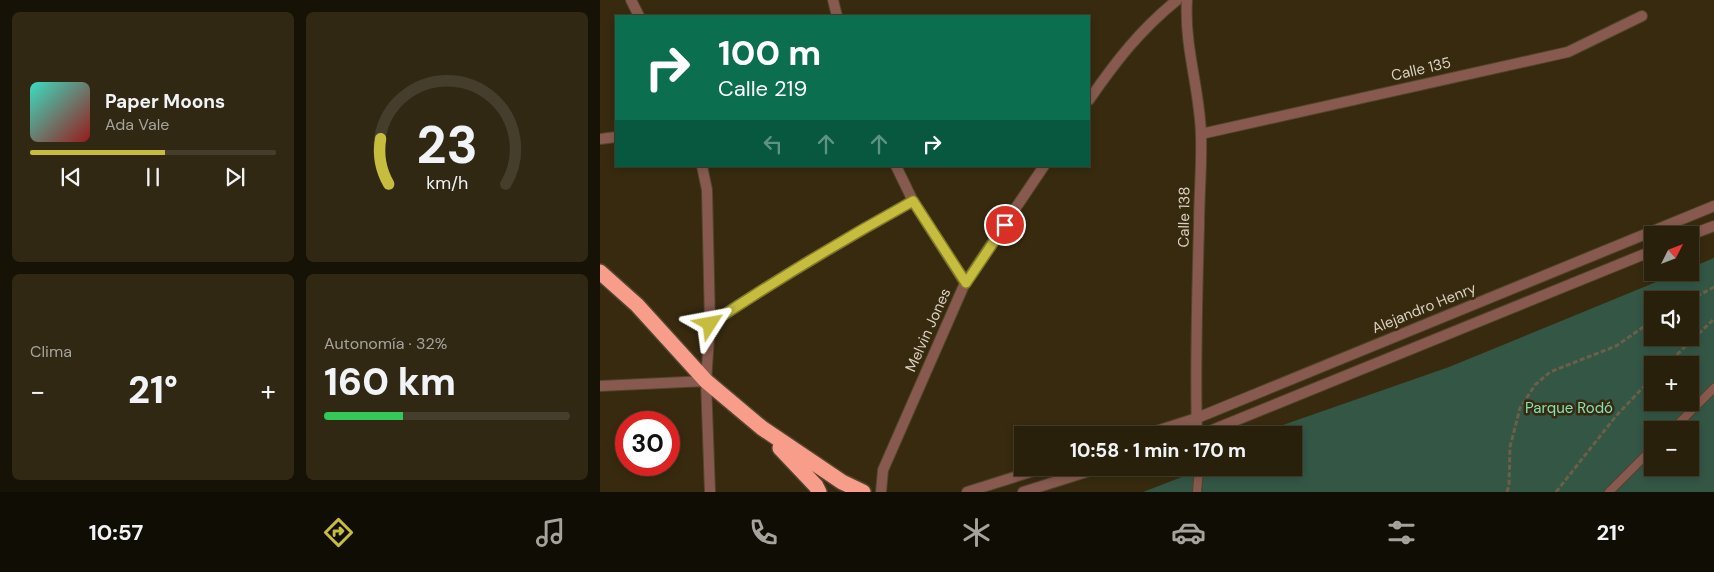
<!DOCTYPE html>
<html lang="es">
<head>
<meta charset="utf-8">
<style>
  :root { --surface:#29200b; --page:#312814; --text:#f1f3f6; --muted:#a5a39d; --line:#453e2c; --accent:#c6bc3d }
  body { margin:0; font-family:"DM Sans",sans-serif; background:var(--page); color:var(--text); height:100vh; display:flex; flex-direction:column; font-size:19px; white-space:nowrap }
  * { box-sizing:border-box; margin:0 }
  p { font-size:16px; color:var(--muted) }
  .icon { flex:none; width:28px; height:28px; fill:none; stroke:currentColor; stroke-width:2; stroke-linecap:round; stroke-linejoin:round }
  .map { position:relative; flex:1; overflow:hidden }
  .side { display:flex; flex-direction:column; gap:12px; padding:12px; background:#171206; width:600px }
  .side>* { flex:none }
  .banner { position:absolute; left:15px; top:15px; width:475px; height:152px; border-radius:0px; box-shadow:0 2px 8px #0003,0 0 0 1px var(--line); background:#0b6e4f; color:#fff; overflow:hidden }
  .needle { width:32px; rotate:48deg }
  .buttons { position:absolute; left:1044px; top:226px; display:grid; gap:10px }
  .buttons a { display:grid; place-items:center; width:55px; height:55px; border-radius:0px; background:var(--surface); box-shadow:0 2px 8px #0003,0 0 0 1px var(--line); font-size:25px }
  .speed { position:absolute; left:15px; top:411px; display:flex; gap:10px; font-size:25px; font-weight:700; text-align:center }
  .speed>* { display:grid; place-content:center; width:65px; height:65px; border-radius:50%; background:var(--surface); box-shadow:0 2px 8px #0003,0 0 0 1px var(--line); line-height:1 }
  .speed .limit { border:8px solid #d22; background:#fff; color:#111 }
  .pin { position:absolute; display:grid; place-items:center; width:42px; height:42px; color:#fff; margin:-21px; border:2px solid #fff; border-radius:50%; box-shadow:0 1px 5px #0007 }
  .me { position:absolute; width:55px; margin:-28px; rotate:56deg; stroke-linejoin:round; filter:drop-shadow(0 0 4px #0008) }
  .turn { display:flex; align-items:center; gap:18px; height:105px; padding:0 20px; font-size:22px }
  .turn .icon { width:65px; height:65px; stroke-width:2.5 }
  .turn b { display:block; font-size:35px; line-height:42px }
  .lanes { display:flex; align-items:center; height:48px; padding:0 20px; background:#0003; justify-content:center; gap:25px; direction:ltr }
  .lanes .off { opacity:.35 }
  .big { font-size:38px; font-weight:800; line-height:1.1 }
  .side .widget { flex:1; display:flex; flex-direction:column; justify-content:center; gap:8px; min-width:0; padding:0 18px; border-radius:8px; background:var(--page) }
  .side .dial { align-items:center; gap:0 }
  .dial svg { height:130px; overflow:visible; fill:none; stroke:var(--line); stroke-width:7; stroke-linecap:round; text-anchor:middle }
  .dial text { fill:var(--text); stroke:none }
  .song { display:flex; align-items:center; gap:15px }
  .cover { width:60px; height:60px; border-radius:8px; background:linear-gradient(135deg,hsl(170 70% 55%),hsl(0 70% 35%)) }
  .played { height:5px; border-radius:2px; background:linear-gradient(90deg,var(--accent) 55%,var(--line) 55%) }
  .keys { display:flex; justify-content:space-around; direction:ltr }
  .heat { display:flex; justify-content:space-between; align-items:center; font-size:28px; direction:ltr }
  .charge { height:8px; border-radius:4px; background:linear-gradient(90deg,#34c759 32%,var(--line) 0) }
  .side .tiles { flex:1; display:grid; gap:12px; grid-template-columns:repeat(2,1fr) }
  .trip { position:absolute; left:414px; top:426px; width:288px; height:50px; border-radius:0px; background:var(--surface); box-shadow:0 2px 8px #0003,0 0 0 1px var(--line); font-weight:800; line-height:50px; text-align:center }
  .dock { display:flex; height:80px; justify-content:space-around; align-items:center; background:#100d04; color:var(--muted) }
  .dock .icon { width:35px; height:35px }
  .dock .on { color:var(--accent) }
  .dock b { font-size:22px; color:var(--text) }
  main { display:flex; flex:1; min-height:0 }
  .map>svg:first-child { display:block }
  .green { fill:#335645; fill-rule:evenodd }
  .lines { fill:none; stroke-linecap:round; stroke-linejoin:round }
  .lane-casing { stroke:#51452c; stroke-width:10 }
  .street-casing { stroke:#51452c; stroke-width:12 }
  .highway-casing { stroke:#51452c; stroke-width:18 }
  .path { stroke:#6b5f48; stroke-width:3; stroke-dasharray:5 2.5; stroke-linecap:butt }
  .lane { stroke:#885a4f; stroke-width:8 }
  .street { stroke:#885a4f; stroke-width:10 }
  .highway { stroke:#f89d89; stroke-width:15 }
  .route-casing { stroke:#817a28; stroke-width:12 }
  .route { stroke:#c6bc3d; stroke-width:9 }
  .labels { text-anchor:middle; stroke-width:5; stroke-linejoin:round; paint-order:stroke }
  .street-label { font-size:15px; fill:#d9d1c2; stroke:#372a0f }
  .park-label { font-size:15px; fill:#83e2b4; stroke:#372a0f }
</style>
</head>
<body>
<main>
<section class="side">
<div class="tiles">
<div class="widget">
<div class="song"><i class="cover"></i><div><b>Paper Moons</b><p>Ada Vale</p></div></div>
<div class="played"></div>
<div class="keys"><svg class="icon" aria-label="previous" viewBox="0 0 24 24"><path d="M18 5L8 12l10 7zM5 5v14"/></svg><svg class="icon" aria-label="pause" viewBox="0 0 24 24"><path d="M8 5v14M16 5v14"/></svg><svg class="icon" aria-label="next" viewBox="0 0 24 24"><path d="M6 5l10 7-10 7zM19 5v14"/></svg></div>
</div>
<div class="widget dial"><svg viewBox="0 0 100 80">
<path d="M14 69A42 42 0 1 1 86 69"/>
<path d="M14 69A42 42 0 0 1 9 41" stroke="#c6bc3d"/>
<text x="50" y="56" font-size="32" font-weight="700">23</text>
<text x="50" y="72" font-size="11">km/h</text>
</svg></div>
<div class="widget"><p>Clima</p>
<div class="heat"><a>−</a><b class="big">21°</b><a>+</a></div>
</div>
<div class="widget"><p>Autonomía · 32%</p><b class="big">160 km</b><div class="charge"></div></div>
</div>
</section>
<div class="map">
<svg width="1114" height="492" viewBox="0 0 1114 492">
  <rect width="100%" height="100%" fill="#372a0f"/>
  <path class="green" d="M 1114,258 L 1114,492 L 543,492 L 605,468 L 692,468 L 692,435 L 654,435 L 849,367 L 1078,273 L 1090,272 L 1090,268 ZM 1052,300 L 1090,300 L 1090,338 L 1052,338 ZM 1052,365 L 1090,365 L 1090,402 L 1052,402 ZM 1052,430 L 1090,430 L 1090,468 L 1052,468 Z"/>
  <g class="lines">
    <g class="lane-casing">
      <path id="lane" d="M 1072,430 L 1114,388
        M 597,492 L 599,468
        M 1009,492 L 1052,449"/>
    </g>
    <g class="street-casing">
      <path id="street" d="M 31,0 L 39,16
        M 233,0 L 237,16
        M 587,0 C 584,47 600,90 601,135 C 602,166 599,196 599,226 C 597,296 595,366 597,435
        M 489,100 C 516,61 540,30 577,0
        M 601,134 L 968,52 L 1042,16
        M 0,139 L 16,137
        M 102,166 L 107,190 L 110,324 L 106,381 L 110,492
        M 296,166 L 313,201 L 365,283
        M 1090,235 L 1114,226
        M 110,324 C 176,280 244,240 313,201
        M 0,386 L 106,381
        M 544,435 L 597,418 L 1114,206
        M 600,435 L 1052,251
        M 281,492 L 283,470 L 365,283 L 444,166
        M 367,492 L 443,468
        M 423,492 L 499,468"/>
    </g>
    <g class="highway-casing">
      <path id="highway" d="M 0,272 L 37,305 L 106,381 L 162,428 L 242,482 L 263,492
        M 180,448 L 216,486 L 219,492"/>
    </g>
    <path class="path" d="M 1090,300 L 1114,287
      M 1066,365 L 1114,319
      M 907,492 L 909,486 L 910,447 L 920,408 L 935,385 L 950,372 L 1016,346 L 1052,321
      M 956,492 L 1016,416 L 1052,378"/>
    <use href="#lane" class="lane"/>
    <use href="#street" class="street"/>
    <use href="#highway" class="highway"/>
  </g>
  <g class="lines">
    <g class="route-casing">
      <path id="route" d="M 110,324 C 176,280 244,239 313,201 L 366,283 L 405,225"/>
    </g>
    <use href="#route" class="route"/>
  </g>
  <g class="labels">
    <g class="street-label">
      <text transform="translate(821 69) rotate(-13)" y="5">Calle 135</text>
      <text transform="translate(584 217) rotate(-89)" y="5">Calle 138</text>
      <text transform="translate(824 308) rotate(-22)" y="5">Alejandro Henry</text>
      <text transform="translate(328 330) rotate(-66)" y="5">Melvin Jones</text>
    </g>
    <g class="park-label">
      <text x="969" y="413">Parque Rodó</text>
    </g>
  </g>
</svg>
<div class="buttons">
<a><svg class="needle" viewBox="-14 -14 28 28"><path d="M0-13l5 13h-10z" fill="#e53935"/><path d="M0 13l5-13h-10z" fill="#a5a39d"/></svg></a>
<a><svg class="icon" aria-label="sound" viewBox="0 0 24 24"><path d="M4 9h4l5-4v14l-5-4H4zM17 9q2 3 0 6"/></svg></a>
<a>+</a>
<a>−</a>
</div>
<div class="speed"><div class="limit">30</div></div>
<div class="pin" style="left:405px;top:225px;background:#d93025"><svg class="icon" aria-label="arrive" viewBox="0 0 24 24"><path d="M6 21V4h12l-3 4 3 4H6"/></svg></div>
<svg class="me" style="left:110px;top:324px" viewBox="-20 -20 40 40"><path d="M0-17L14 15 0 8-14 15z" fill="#c6bc3d" stroke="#fff" stroke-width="4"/></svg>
<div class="trip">10:58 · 1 min · 170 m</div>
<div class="banner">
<div class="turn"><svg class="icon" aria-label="right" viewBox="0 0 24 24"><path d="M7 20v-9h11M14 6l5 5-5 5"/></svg><div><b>100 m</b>Calle 219</div></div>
<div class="lanes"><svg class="icon off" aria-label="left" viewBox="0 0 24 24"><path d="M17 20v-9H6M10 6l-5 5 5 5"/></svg><svg class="icon off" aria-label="ahead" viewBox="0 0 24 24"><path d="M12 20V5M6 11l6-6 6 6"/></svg><svg class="icon off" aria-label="ahead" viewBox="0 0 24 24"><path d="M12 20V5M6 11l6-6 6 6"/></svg><svg class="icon" aria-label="right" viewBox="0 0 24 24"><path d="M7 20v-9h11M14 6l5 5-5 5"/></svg></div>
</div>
</div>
</main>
<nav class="dock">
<b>10:57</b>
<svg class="icon on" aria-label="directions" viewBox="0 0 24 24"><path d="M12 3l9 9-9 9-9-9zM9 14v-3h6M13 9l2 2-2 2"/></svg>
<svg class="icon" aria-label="music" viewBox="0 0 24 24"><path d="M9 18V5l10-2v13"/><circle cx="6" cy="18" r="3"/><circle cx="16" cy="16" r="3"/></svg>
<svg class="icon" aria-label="phone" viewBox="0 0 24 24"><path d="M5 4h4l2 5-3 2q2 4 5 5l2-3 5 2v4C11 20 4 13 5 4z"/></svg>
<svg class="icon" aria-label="climate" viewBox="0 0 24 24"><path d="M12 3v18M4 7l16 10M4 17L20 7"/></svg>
<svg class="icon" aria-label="car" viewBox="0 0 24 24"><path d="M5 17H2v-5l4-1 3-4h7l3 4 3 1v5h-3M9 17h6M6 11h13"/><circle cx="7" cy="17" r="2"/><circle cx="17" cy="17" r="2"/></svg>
<svg class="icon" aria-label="filters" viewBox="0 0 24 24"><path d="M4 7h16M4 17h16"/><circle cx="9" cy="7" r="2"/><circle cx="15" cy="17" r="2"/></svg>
<b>21°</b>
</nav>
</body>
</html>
